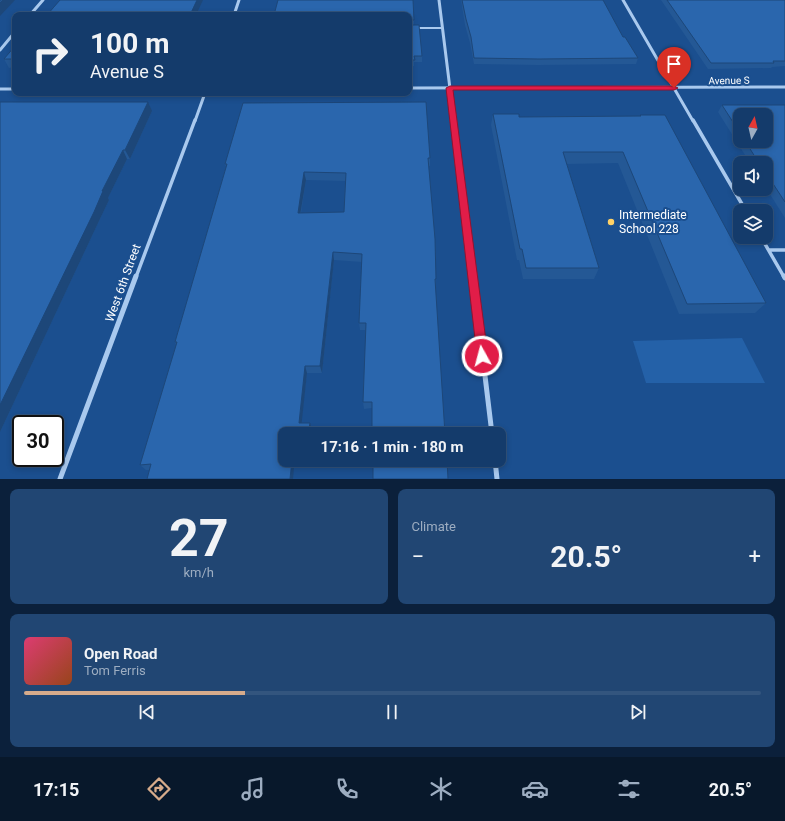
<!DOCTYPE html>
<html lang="en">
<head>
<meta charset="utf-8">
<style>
  :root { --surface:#143b6b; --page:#214673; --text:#f1f3f6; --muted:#9dadc1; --line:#33557e; --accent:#d6ab8b }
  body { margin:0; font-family:Roboto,sans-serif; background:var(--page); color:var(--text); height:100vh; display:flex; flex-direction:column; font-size:15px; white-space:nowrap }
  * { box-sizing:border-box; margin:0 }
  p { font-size:13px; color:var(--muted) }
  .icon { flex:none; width:22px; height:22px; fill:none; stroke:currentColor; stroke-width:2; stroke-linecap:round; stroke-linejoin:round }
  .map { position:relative; height:479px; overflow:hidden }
  .panel { display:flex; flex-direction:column; gap:10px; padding:10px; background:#0b203b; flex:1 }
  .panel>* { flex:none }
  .guide { position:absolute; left:12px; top:12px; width:400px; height:84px; border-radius:8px; box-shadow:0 2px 6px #0003,0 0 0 1px var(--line); background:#143b6b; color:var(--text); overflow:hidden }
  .needle { width:26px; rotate:8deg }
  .tools { position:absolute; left:733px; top:108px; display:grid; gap:8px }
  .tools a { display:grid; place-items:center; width:40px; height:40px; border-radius:8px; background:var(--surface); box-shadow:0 2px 6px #0003,0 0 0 1px var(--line); font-size:20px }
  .speed { position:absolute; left:12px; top:415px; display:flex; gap:8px; font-size:20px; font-weight:700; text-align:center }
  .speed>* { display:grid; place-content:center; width:52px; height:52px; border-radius:50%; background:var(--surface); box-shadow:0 2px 6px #0003,0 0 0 1px var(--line); line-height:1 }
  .speed .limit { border:2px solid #111; border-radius:6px; background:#fff; color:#111 }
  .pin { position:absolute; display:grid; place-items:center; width:34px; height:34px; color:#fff; margin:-41px -17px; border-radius:50% 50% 50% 0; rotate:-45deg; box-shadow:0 0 4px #0007 }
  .pin .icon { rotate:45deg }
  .me { position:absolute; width:44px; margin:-22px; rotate:353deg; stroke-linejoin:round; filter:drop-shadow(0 0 3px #0008) }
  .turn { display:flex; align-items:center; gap:14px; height:84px; padding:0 12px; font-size:18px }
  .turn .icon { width:52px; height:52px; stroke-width:2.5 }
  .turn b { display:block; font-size:28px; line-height:34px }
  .big { font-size:30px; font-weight:700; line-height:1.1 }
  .panel .tile { flex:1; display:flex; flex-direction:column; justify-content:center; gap:6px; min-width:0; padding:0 14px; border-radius:8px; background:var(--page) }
  .panel .dial { align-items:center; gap:0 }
  .dial b { font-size:52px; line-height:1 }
  .song { display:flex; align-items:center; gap:12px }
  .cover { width:48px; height:48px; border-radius:6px; background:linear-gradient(135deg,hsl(340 70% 55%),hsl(20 70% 35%)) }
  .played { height:4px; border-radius:2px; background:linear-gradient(90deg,var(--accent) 30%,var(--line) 30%) }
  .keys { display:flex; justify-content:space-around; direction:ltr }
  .heat { display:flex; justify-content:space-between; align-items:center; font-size:22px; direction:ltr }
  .panel .tiles { flex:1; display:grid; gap:10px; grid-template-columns:1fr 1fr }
  .tile:last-child { grid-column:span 2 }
  .trip { position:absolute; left:278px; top:427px; width:228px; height:40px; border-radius:8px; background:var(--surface); box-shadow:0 2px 6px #0003,0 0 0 1px var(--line); font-weight:700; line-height:40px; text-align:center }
  .dock { display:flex; height:64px; justify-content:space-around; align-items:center; background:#08182b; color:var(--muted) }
  .dock .icon { width:28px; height:28px }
  .dock .current { color:var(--accent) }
  .dock b { font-size:18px; color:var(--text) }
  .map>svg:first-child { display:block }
  .green { fill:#2461a8 }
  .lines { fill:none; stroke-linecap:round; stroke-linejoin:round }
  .lane { stroke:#a9c9ee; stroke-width:2 }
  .street-far2 { stroke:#a9c9ee; stroke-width:3 }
  .street-far1 { stroke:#a9c9ee; stroke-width:3.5 }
  .street { stroke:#a9c9ee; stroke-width:5 }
  .wall { fill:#245895; fill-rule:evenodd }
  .shaded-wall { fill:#1d4779 }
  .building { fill:#2a66ad; stroke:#1d4779; fill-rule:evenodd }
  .route { fill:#e11d48; stroke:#92132f }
  .poi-dot { fill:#ffd166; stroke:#1b4f8f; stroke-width:1.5 }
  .labels { text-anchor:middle; stroke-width:4; stroke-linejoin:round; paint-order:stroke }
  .far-street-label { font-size:10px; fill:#fff; stroke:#1b4f8f }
  .poi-label { font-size:12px; fill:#fff; stroke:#1b4f8f; text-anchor:start }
  .street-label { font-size:12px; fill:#fff; stroke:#1b4f8f }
</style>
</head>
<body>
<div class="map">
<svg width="785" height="479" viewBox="0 0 785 479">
  <rect width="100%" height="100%" fill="#1b4f8f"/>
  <path class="green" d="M 742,338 L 765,383 L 646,383 L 633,341 Z"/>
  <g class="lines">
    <path class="lane" d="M 409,28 L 442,28"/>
    <path class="street-far2" d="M 439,0 L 454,121
      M 623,0 L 693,121
      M 30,15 L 43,0
      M 234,15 L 239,0
      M 0,50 L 15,32
      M 409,88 L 785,87
      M 0,89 L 15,89
      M 195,121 L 205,93"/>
    <path class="street-far1" d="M 454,120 L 473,277
      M 693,120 L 746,211
      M 761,237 L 784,277
      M 769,250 L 785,250
      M 136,277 L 195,120"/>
    <path class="street" d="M 473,276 L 492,434
      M 784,276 L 785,278
      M 495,460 L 497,479
      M 60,479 L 136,276"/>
  </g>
  <path class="wall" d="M 461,0 L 603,0 L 623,37 L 638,58 L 636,64 L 538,65 L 474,64 L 470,43 L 465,25 Z
    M 661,0 L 785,0 L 785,66 L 772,67 L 771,68 L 708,69 Z
    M 409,15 L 414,20 L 414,25 L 422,56 L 422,62 L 414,62 L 414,66 L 409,66 Z
    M 15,46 L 15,67 L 9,68 L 4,59 Z
    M 0,102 L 152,111 L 130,159 L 127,159 L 108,198 L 109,200 L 99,221 L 0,432 Z
    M 722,105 L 785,105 L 785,218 L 766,188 L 766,163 L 750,163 L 718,112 ZM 740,115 L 766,141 L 740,141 Z
    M 493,114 L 519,117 L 640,116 L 640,115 L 766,303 L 755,313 L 679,314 L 618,163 L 567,164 L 599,268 L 594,279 L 523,279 L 519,260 L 517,260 L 491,125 Z
    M 430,158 L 430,166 L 429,166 L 436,279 L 435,286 L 372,408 L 364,409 L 363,402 L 366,330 L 360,330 L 359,323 L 362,262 L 334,260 L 322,373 L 307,373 L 301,423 L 310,423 L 312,429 L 311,434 L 285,434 L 294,467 L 146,470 L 140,465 L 176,345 L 175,342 L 226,167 L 225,164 ZM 306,180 L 345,181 L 344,212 L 301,213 Z"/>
  <path class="shaded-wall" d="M 3,0 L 15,0 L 0,16 L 0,3 Z
    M 197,0 L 203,0 L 196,15 L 190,15 Z
    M 148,102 L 152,111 L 130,159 L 125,150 Z
    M 123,150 L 127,159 L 108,198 L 109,200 L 99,221 L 0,432 L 0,405 L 102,191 Z
    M 304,172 L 306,180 L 299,221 L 298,213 Z
    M 333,252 L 334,260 L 322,373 L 320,366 Z
    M 305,366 L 307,373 L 301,429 L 299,423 Z
    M 310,423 L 312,429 L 311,434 L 308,434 Z
    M 292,460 L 296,460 L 294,467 L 293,479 L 290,479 Z"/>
  <path class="building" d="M 0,0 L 3,0 L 0,3 Z
    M 60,0 L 197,0 L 190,15 L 47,15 Z
    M 278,0 L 413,0 L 414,20 L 409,20 L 409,15 L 274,15 Z
    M 462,0 L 603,0 L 623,37 L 625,37 L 638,58 L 539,59 L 474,58 L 471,37 L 466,19 Z
    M 667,0 L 785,0 L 785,61 L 773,61 L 774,63 L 711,63 Z
    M 409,25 L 419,25 L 422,56 L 414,56 L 415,60 L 409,60 Z
    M 15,46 L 15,59 L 4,59 Z
    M 0,102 L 148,102 L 125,150 L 123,150 L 102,191 L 103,191 L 94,212 L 0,405 Z
    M 426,102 L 430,158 L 428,158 L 435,239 L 436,279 L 435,279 L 445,434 L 372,434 L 372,402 L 363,402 L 366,323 L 359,323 L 362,254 L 333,252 L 320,366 L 305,366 L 299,423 L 310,423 L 308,434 L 285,434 L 285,460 L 292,460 L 290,479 L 147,479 L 151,464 L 140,465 L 177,342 L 175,342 L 227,164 L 225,164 L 243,103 ZM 304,172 L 346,173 L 344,212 L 298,213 Z
    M 722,105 L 785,105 L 785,202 L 766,173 L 766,163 L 759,163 L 745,141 L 766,141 L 766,115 L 740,115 L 740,133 Z
    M 493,114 L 519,114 L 519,117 L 641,116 L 640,115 L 665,115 L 766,303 L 687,304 L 623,152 L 563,152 L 599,268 L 526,268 L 522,249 L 520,249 Z
    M 373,460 L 447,460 L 448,479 L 373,479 Z"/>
  <path class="route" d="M 450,86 L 674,86 L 678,88 L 674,90 L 453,90 L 488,356 L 486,360 L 482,361 L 478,360 L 477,356 L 446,88 Z"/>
  <circle class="poi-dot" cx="611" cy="222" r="4"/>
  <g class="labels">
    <g class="far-street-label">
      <text transform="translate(729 80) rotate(-1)" y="4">Avenue S</text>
    </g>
    <g class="poi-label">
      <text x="619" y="219">Intermediate<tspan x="619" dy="14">School 228</tspan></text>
    </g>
    <g class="street-label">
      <text transform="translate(123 283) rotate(-70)" y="4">West 6th Street</text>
    </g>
  </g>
</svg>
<div class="tools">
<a><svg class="needle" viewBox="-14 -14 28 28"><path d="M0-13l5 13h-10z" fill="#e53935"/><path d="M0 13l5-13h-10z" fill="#9dadc1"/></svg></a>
<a><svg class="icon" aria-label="sound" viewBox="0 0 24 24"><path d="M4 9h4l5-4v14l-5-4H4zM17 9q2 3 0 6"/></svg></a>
<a><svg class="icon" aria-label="layers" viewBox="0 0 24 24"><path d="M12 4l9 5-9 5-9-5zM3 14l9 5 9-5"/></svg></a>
</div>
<div class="speed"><div class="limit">30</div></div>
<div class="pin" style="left:674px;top:88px;background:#d93025"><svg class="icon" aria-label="arrive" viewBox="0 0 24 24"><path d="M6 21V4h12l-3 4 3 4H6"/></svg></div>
<svg class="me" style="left:482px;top:356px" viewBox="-20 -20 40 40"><circle r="17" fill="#e11d48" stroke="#fff" stroke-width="3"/><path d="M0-11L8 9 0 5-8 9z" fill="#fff"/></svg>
<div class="trip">17:16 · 1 min · 180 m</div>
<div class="guide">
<div class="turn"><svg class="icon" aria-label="right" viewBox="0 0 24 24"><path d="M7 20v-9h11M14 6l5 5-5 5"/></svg><div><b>100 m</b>Avenue S</div></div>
</div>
</div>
<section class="panel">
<div class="tiles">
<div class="tile dial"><b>27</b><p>km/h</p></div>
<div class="tile"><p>Climate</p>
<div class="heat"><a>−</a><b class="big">20.5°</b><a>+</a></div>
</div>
<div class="tile">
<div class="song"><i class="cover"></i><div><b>Open Road</b><p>Tom Ferris</p></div></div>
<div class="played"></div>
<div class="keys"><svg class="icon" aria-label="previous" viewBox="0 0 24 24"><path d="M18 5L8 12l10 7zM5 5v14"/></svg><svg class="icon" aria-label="pause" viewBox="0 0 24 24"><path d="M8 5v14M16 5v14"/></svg><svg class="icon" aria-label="next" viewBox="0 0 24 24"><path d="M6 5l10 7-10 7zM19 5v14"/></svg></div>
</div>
</div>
</section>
<nav class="dock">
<b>17:15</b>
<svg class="icon current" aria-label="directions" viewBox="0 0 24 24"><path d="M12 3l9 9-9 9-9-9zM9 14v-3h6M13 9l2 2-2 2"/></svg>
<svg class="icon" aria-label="music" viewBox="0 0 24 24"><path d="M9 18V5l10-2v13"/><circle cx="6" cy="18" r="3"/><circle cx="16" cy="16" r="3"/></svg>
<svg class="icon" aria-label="phone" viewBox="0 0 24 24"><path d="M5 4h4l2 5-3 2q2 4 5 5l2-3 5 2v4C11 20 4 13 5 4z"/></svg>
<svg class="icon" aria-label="climate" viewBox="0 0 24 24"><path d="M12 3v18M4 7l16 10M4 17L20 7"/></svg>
<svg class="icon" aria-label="car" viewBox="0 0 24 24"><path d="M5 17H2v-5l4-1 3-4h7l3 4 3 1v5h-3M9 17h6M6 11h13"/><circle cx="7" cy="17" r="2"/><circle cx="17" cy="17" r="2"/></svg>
<svg class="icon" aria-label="filters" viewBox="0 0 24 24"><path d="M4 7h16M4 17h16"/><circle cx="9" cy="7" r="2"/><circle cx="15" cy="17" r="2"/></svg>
<b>20.5°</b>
</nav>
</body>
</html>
